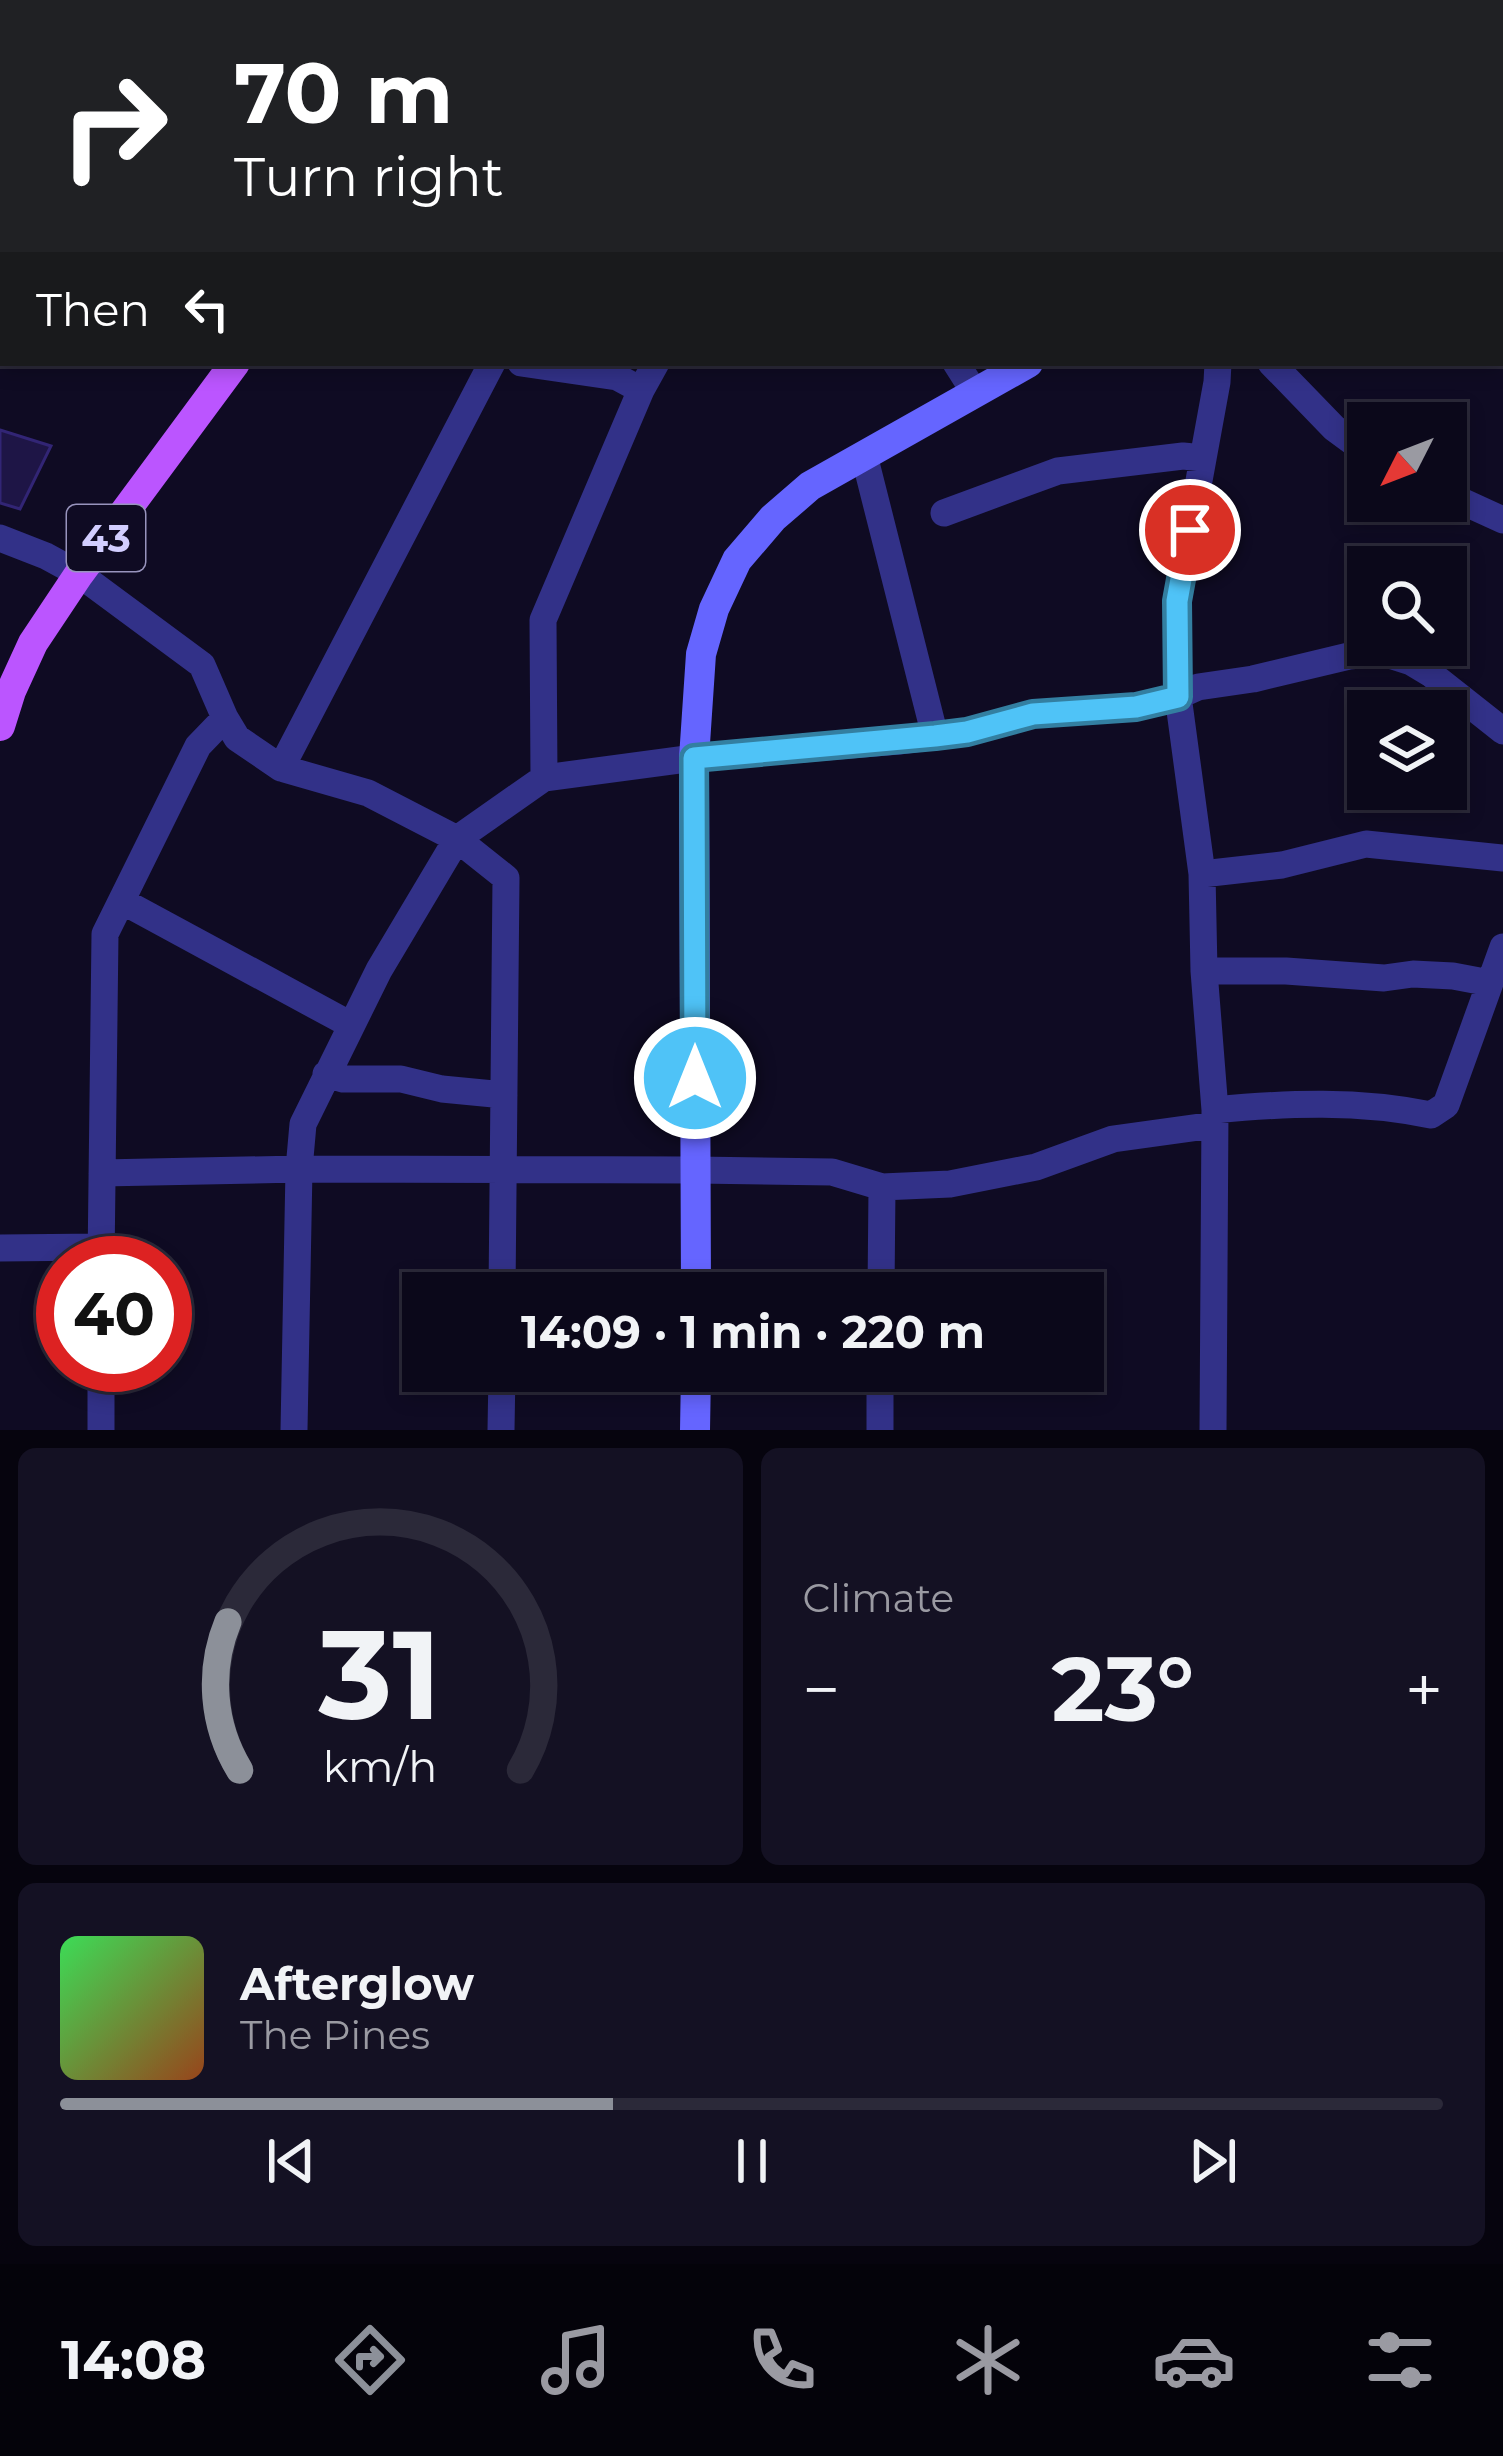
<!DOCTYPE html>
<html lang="en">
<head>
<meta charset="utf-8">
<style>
  :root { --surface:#0b081a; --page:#141123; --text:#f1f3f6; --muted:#9a9aa2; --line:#2b2939; --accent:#8c9099 }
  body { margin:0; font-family:Montserrat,sans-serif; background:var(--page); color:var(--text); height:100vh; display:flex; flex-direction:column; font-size:45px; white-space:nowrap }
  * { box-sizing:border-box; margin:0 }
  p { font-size:39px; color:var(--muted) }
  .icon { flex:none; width:66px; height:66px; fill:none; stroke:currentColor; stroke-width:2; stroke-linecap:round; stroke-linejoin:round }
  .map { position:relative; height:1430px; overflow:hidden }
  .panel { display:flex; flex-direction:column; gap:18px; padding:18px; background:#06040e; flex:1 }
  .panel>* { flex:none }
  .banner { position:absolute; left:0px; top:0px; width:1503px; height:366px; box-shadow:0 6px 18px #0003,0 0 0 3px var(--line); background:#202124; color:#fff; overflow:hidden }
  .needle { width:78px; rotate:228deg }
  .controls { position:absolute; left:1347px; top:402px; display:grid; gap:24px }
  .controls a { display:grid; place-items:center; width:120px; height:120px; border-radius:0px; background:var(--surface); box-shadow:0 6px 18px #0003,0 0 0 3px var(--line); font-size:60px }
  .speed { position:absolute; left:36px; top:1236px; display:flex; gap:24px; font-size:60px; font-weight:700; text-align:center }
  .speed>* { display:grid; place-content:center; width:156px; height:156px; border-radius:50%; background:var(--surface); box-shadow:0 6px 18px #0003,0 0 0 3px var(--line); line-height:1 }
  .speed .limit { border:18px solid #d22; background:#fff; color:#111 }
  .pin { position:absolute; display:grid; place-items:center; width:102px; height:102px; color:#fff; margin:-51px; border:6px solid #fff; border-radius:50%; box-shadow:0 3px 12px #0007 }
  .me { position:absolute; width:132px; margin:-66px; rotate:0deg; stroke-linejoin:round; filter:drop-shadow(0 0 9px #0008) }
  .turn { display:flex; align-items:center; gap:42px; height:252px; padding:0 36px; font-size:54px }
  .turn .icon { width:156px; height:156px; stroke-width:2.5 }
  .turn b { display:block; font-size:84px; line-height:102px }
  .then { display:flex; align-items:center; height:114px; padding:0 36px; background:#0003; gap:24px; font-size:45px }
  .big { font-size:90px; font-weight:700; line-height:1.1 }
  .panel .tile { flex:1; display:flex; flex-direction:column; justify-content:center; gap:18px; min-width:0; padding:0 42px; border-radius:18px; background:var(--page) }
  .panel .dial { align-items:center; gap:0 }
  .dial svg { height:312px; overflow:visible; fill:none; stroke:var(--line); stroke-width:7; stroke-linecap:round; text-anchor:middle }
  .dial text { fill:var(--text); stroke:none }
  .song { display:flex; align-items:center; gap:36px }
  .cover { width:144px; height:144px; border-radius:18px; background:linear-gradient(135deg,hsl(130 70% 55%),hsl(20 70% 35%)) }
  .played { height:12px; border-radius:6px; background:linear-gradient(90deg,var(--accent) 40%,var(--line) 40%) }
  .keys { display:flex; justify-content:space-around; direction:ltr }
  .heat { display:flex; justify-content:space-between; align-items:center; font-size:66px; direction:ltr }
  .panel .tiles { flex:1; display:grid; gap:18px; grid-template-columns:1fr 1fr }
  .tile:last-child { grid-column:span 2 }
  .trip { position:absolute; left:402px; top:1272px; width:702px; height:120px; border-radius:0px; background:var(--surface); box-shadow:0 6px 18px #0003,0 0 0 3px var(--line); font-weight:700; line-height:120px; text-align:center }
  .dock { display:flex; height:192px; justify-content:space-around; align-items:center; background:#04030a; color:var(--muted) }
  .dock .icon { width:84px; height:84px }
  .dock .selected { color:var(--accent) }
  .dock b { font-size:54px; color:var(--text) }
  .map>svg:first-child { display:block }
  .building { fill:#1e1546; stroke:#322575; stroke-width:3 }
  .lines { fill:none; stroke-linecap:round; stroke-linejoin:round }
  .street { stroke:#323188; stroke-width:27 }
  .secondary { stroke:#6565ff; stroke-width:30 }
  .primary { stroke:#b5f; stroke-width:30 }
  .route-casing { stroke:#337fa1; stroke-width:30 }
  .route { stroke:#4fc3f7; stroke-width:21 }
  .labels { text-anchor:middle; stroke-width:12; stroke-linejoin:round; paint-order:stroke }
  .shield { fill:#0f0b23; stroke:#9894bd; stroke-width:3 }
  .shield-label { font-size:39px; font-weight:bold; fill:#d2ceff }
</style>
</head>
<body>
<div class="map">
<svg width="1503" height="1430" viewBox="0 0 1503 1430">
  <rect width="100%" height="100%" fill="#0f0b23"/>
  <path class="building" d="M 0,430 L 51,446 L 20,509 L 0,503 Z"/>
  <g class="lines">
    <path class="street" d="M 190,0 L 193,3
      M 922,0 L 925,3
      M 1173,3 L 1173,0
      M 1500,108 L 1503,101
      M 0,127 L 3,129
      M 0,223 L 3,219
      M 1500,247 L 1503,249
      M 521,363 L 617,377 L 641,390
      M 956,363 L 975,393
      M 1271,363 L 1334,428 L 1368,453
      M 864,455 L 935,736
      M 1446,494 L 1503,520
      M 944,513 L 1058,471 L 1183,456 L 1203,458
      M 0,538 L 46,556 L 79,574 L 202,665 L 225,718 L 237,738 L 281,768 L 368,793 L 457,839 L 506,878 L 502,1293
      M 281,768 L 492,363
      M 544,778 L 543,620 L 641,390 L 656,363
      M 1202,874 L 1282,865 L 1366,844 L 1503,858
      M 122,901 L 351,1025
      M 1204,971 L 1286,971 L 1384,978 L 1413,974 L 1453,976 L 1490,983
      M 326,1074 L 343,1079 L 401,1079 L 442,1089 L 504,1095
      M 1215,1110 C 1287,1103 1359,1100 1431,1115 L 1446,1105 L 1503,947
      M 102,1173 L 299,1169 L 696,1170 L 832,1172 L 882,1187 L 950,1184 L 1036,1167 L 1113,1139 L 1214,1125
      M 0,1248 L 101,1247
      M 101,1263 L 105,934 L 198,746 L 225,718
      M 881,1293 L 882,1187
      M 101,1430 L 101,1365
      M 294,1430 L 299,1169 L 303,1124 L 379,970 L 457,839 L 544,778 L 694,758 L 899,741 L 967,732 L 1033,714 L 1136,707 L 1178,696 L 1198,687 L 1253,679 L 1349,656 L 1383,653 L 1411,662 L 1431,674 L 1503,731
      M 501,1430 L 502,1371
      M 880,1430 L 880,1371
      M 1213,1430 L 1215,1110 L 1204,971 L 1202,874 L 1178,696 L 1177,601 L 1217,382 L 1218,363"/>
    <path class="secondary" d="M 696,1293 L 694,758 L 701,654 L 714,609 L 737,560 L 773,518 L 810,486 L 1028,363
      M 695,1430 L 696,1371"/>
    <path class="primary" d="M 570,3 L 573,0
      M 0,726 L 11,691 L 33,643 L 79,574 L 235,363"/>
  </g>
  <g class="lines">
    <g class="route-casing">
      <path id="route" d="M 695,1078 L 694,758 L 935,736 L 967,732 L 1033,714 L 1136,707 L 1178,697 L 1177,601 L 1190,530"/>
    </g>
    <use href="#route" class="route"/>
  </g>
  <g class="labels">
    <rect class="shield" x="67" y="505" width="78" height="66" rx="9"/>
    <g class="shield-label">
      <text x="106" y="552">43</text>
    </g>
  </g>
</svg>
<div class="controls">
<a><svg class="needle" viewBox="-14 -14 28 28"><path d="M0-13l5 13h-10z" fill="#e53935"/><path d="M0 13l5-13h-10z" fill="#9a9aa2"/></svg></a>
<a><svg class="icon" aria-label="search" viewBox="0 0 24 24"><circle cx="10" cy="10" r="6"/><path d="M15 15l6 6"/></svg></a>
<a><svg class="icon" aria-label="layers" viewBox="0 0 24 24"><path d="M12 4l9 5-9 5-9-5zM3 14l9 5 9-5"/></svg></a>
</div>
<div class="speed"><div class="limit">40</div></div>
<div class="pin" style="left:1190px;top:530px;background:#d93025"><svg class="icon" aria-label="arrive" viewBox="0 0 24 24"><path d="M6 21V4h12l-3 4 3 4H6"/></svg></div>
<svg class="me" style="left:695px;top:1078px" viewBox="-20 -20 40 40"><circle r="17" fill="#4fc3f7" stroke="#fff" stroke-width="3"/><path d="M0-11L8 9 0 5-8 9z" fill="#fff"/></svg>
<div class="trip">14:09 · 1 min · 220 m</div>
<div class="banner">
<div class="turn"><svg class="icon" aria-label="right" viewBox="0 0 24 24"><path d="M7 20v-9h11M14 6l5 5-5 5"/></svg><div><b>70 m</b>Turn right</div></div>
<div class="then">Then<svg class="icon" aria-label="left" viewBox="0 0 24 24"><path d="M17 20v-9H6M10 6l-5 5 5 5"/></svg></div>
</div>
</div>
<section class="panel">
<div class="tiles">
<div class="tile dial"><svg viewBox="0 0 100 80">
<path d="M14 69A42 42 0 1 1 86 69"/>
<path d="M14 69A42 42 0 0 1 11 31" stroke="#8c9099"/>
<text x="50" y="56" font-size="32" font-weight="700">31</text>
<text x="50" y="72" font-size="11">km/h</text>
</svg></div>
<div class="tile"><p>Climate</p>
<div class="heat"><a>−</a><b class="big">23°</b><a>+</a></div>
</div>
<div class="tile">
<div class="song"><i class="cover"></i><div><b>Afterglow</b><p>The Pines</p></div></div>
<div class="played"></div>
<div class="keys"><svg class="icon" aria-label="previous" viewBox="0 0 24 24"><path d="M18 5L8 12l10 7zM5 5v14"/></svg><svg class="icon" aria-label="pause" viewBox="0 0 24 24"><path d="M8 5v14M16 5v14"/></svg><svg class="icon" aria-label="next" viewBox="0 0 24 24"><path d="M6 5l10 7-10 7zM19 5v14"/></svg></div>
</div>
</div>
</section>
<nav class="dock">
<b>14:08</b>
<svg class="icon selected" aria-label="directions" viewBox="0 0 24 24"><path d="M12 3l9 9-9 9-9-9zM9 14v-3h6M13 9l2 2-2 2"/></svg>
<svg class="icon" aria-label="music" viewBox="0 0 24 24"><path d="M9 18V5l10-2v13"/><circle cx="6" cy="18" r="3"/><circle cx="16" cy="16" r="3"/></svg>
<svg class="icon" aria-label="phone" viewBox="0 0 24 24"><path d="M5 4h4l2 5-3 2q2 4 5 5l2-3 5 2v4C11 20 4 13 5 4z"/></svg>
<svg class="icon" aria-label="climate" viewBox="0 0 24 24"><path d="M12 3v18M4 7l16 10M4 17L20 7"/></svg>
<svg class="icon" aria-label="car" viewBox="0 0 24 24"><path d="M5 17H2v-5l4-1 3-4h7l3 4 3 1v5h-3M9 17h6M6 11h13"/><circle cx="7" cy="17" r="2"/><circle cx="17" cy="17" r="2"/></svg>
<svg class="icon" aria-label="filters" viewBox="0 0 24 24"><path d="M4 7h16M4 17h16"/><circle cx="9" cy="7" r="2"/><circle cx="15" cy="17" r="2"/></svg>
</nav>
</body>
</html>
